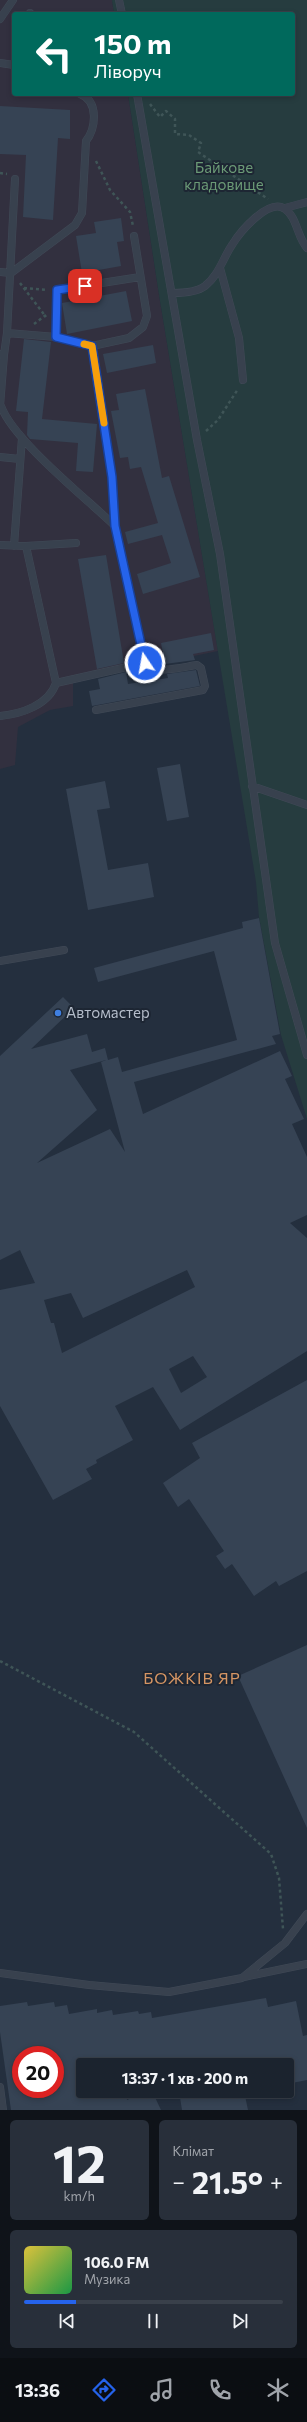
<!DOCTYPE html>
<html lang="uk">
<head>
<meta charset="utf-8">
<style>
  :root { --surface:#1b232e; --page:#282f3a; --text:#f1f3f6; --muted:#a0a4aa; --line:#39404a; --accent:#2563eb }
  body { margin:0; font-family:Commissioner,sans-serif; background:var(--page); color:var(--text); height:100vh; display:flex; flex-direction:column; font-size:15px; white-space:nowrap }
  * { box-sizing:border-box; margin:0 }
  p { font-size:13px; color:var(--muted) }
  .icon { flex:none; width:22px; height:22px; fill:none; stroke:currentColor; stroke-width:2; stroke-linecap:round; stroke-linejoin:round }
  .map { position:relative; height:2110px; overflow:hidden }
  .sheet { display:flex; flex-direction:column; gap:10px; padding:10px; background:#0f1319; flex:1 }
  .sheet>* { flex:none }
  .hud { position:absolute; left:12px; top:12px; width:283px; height:84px; border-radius:4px; box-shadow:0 2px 6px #0003,0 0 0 1px var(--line); background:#00695c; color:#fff; overflow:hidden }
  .speed { position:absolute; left:12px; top:2046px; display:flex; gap:8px; font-size:20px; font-weight:700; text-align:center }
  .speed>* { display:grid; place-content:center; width:52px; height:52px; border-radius:50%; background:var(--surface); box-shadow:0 2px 6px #0003,0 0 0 1px var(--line); line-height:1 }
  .speed .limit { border:6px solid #d22; background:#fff; color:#111 }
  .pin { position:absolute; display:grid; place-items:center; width:34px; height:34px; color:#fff; margin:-17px; border-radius:8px; box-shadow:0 2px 6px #0006 }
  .me { position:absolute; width:44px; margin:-22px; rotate:348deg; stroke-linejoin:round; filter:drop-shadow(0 0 3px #0008) }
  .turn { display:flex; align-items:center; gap:14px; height:84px; padding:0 16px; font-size:18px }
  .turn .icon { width:52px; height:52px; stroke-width:2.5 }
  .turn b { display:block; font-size:28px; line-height:34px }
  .big { font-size:30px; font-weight:700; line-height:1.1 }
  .sheet .card { flex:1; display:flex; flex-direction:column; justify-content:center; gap:6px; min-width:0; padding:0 14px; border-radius:6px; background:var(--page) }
  .sheet .dial { align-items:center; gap:0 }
  .dial b { font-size:52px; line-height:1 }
  .song { display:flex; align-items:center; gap:12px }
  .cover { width:48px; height:48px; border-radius:6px; background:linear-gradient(135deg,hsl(50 70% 55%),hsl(140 70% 35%)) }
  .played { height:4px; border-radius:2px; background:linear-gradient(90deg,var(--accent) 20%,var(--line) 20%) }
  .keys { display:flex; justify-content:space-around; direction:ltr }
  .heat { display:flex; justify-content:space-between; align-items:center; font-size:22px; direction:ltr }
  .sheet .tiles { flex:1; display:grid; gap:10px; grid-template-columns:1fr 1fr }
  .card:last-child { grid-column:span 2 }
  .trip { position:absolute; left:76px; top:2058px; width:218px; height:40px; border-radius:4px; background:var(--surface); box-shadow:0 2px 6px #0003,0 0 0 1px var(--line); font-weight:700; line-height:40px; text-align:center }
  .tabs { display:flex; height:64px; justify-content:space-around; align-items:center; background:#0b0e12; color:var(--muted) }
  .tabs .icon { width:28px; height:28px }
  .tabs .current { color:var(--accent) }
  .tabs b { font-size:18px; color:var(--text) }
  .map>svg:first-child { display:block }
  .medical { fill:#32303f }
  .green { fill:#263c3f }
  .building { fill:#364354; fill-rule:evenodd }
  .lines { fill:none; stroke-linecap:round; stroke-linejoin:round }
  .lane-casing { stroke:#414a57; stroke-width:8 }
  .path { stroke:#3f5557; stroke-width:2.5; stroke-dasharray:3 3; stroke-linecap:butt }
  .lane { stroke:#38414e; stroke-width:7 }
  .route-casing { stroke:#184099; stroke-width:10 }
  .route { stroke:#2563eb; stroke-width:7 }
  .slow { stroke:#f59e0b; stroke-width:7 }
  .shop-dot { fill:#3f7fe0; stroke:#1d2633; stroke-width:1.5 }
  .labels { text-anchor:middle; stroke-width:4; stroke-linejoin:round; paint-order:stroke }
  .park-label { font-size:15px; fill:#6b9a76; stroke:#1d2633 }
  .poi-label { font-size:15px; fill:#b4bcc9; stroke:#1d2633; text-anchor:start }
  .neighbourhood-label { font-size:16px; letter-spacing:1px; fill:#d59563; stroke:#1d2633 }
</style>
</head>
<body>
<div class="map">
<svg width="307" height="2110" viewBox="0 0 307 2110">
  <rect width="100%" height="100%" fill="#242f3e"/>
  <path class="medical" d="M 0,0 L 112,0 L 114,14 L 14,14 L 14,94 L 128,94 L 160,301 L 218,651 L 73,681 L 73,706 L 50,710 L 18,727 L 15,765 L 0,769 Z"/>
  <path class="green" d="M 112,0 L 307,0 L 307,1119 L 281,1035 L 259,917 L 256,882 L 160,301 L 128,94 L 293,94 L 293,14 L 114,14 Z"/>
  <path class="building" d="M 0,106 L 70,110 L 70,139 L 58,138 L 53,220 L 23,217 L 26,155 L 0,154 Z
    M 121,218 L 124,241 L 117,242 L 121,266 L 82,273 L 76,236 L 96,233 L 94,222 Z
    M 126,291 L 132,321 L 67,334 L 62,303 Z
    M 24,339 L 51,342 L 42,419 L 97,424 L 93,472 L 76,471 L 78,443 L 30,439 L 27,435 L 28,412 L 16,411 Z
    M 153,345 L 156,363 L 107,373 L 103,354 Z
    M 145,389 L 162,478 L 169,476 L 200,577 L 143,594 L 137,574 L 171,563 L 162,535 L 128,544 L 125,532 L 158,523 L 141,467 L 130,469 L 128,457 L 120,458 L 111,411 L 119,410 L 116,394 Z
    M 106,555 L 124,663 L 97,669 L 78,559 Z
    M 211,633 L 214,650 L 193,654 L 195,660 L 165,664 L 161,643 Z
    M 196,670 L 200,686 L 92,706 L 89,691 L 100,689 L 98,679 L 126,672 L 128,684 L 168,678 L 167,674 Z
    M 180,764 L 189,817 L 167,821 L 157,768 Z
    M 105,781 L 110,808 L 97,810 L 108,870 L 148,863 L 154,897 L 88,910 L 66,789 Z
    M 259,918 L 280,1034 L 272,1036 L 276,1044 L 134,1082 L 143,1114 L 280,1051 L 292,1076 L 285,1079 L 304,1119 L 292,1124 L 307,1157 L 307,1215 L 290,1223 L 307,1238 L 307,1351 L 180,1430 L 153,1387 L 115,1406 L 133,1440 L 96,1460 L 97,1463 L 86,1469 L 92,1479 L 53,1500 L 0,1406 L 0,1290 L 35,1283 L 20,1250 L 0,1260 L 0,1056 L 63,997 L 74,1008 L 31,1049 L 87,1034 L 92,1052 L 105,1048 L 108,1060 L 118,1057 L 122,1072 L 237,1040 L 214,951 L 98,982 L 94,968 L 243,928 L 242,922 ZM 106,1060 L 101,1062 L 125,1152 L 110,1129 L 37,1163 L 97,1110 L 70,1070 ZM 187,1270 L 195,1287 L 62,1353 L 54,1323 L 51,1323 L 44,1300 L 71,1293 L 83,1318 ZM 193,1356 L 207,1377 L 181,1393 L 169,1369 Z
    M 307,1380 L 307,1571 L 279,1586 L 276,1581 L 254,1596 L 232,1564 L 225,1569 L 216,1556 L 224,1551 L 189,1499 L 178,1507 L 163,1483 L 200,1458 L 192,1443 Z
    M 307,1645 L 307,1828 L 238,1676 Z
    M 266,1998 L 268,2007 L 296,2001 L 303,2036 L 307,2035 L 307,2080 L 287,2084 L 287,2065 L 77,2065 L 81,2091 L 126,2091 L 127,2100 L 146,2091 L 152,2091 L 161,2110 L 11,2110 L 0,2032 L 0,2006 L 27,2002 L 28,2006 L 54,2002 L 55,2007 L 67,2005 L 69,2014 L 97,2009 L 97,2013 L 112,2010 L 113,2015 L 138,2011 L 139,2014 L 151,2012 L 152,2018 ZM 21,2055 L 55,2055 L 55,2089 L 21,2089 Z
    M 179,2091 L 244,2091 L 248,2110 L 182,2110 Z"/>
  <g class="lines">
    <g class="lane-casing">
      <path id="lane" d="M 119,0 L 122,14
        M 30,14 L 30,13
        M 0,19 L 13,0
        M 0,63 L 14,65
        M 137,94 L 197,440 L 220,554 L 275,943 L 307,1055
        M 285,208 L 307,202
        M 220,268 L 239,338 L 243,380
        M 0,272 L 11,273 L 75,225 L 82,213 L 86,141 C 96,128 99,101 80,94
        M 173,293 C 183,293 197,292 205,286 C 219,275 223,258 232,245 C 240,232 269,197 285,209 C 297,217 297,237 307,248
        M 7,333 L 56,337 L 57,290 L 140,277
        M 56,337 L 92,346 L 129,338 L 143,327 L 147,316 L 134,236
        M 0,354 L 4,355 L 7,333 L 15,179
        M 0,406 L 4,355
        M 1,406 C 13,440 87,499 115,526
        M 0,457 L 20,459
        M 0,545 L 26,546 L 76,543
        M 14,546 L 22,438
        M 56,683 L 145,663 L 115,526 L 112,477 L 92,346
        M 96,710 L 203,690 L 205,686 L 201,668 L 197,665 C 182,667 156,675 145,663
        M 0,716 C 21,714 49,705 56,683 L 26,546
        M 252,786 L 307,805
        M 0,961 L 64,950
        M 0,1973 L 89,1985 L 169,1992 L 242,1978 L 285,1943 L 307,1914
        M 244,1977 L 307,1964
        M 0,2087 L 3,2110"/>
    </g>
    <path class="path" d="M 150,104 L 160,117 L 166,111 L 175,119 L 175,134 L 189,135 L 201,143 L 198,152 L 268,199
      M 96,161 L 110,190 L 130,212 L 133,226
      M 0,173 L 7,174
      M 20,283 L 46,317
      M 24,288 L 47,290
      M 34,324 L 46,315
      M 206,431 L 218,420 L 238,389
      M 0,1661 L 134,1732 L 271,1854 L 279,1878 L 283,1929"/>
    <use href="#lane" class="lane"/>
  </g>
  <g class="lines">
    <g class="route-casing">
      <path id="route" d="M 85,286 L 57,290 L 56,337 L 92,346 L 112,477 L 115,526 L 145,663"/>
    </g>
    <use href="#route" class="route"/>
    <path class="slow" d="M 84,344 L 92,346 L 104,423"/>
  </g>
  <circle class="shop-dot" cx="58" cy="1013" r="4"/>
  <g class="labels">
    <g class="park-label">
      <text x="224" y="173">Байкове<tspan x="224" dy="17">кладовище</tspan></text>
    </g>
    <g class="poi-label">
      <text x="66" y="1018">Автомастер</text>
    </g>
    <g class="neighbourhood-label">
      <text x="192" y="1684">БОЖКІВ ЯР</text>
    </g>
  </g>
</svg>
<div class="speed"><div class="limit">20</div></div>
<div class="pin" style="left:85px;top:286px;background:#d93025"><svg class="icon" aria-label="arrive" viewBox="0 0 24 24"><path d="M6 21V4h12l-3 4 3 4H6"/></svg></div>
<svg class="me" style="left:145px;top:663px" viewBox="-20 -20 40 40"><circle r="17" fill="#2563eb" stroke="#fff" stroke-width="3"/><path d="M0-11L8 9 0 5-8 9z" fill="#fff"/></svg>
<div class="trip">13:37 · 1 хв · 200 m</div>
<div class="hud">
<div class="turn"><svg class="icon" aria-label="left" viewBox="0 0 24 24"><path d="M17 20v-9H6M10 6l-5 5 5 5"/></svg><div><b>150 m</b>Ліворуч</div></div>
</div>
</div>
<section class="sheet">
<div class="tiles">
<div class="card dial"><b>12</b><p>km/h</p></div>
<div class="card"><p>Клімат</p>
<div class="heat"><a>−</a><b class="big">21.5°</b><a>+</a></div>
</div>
<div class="card">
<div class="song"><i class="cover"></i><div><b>106.0 FM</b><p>Музика</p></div></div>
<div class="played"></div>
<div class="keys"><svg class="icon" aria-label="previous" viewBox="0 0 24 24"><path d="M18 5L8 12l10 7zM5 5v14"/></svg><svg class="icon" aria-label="pause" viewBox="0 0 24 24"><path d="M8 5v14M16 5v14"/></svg><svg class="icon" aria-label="next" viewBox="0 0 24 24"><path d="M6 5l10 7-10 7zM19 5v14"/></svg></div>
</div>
</div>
</section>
<nav class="tabs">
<b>13:36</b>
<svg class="icon current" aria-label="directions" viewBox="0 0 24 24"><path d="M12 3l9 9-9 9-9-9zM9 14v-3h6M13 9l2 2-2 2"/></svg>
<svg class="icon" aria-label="music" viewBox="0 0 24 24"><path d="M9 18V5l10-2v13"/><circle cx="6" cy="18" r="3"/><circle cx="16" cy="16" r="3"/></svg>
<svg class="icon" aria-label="phone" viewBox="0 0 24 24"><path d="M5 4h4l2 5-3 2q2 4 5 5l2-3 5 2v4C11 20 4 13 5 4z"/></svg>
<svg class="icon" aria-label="climate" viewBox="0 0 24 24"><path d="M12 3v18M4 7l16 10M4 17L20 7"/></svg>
</nav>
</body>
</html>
